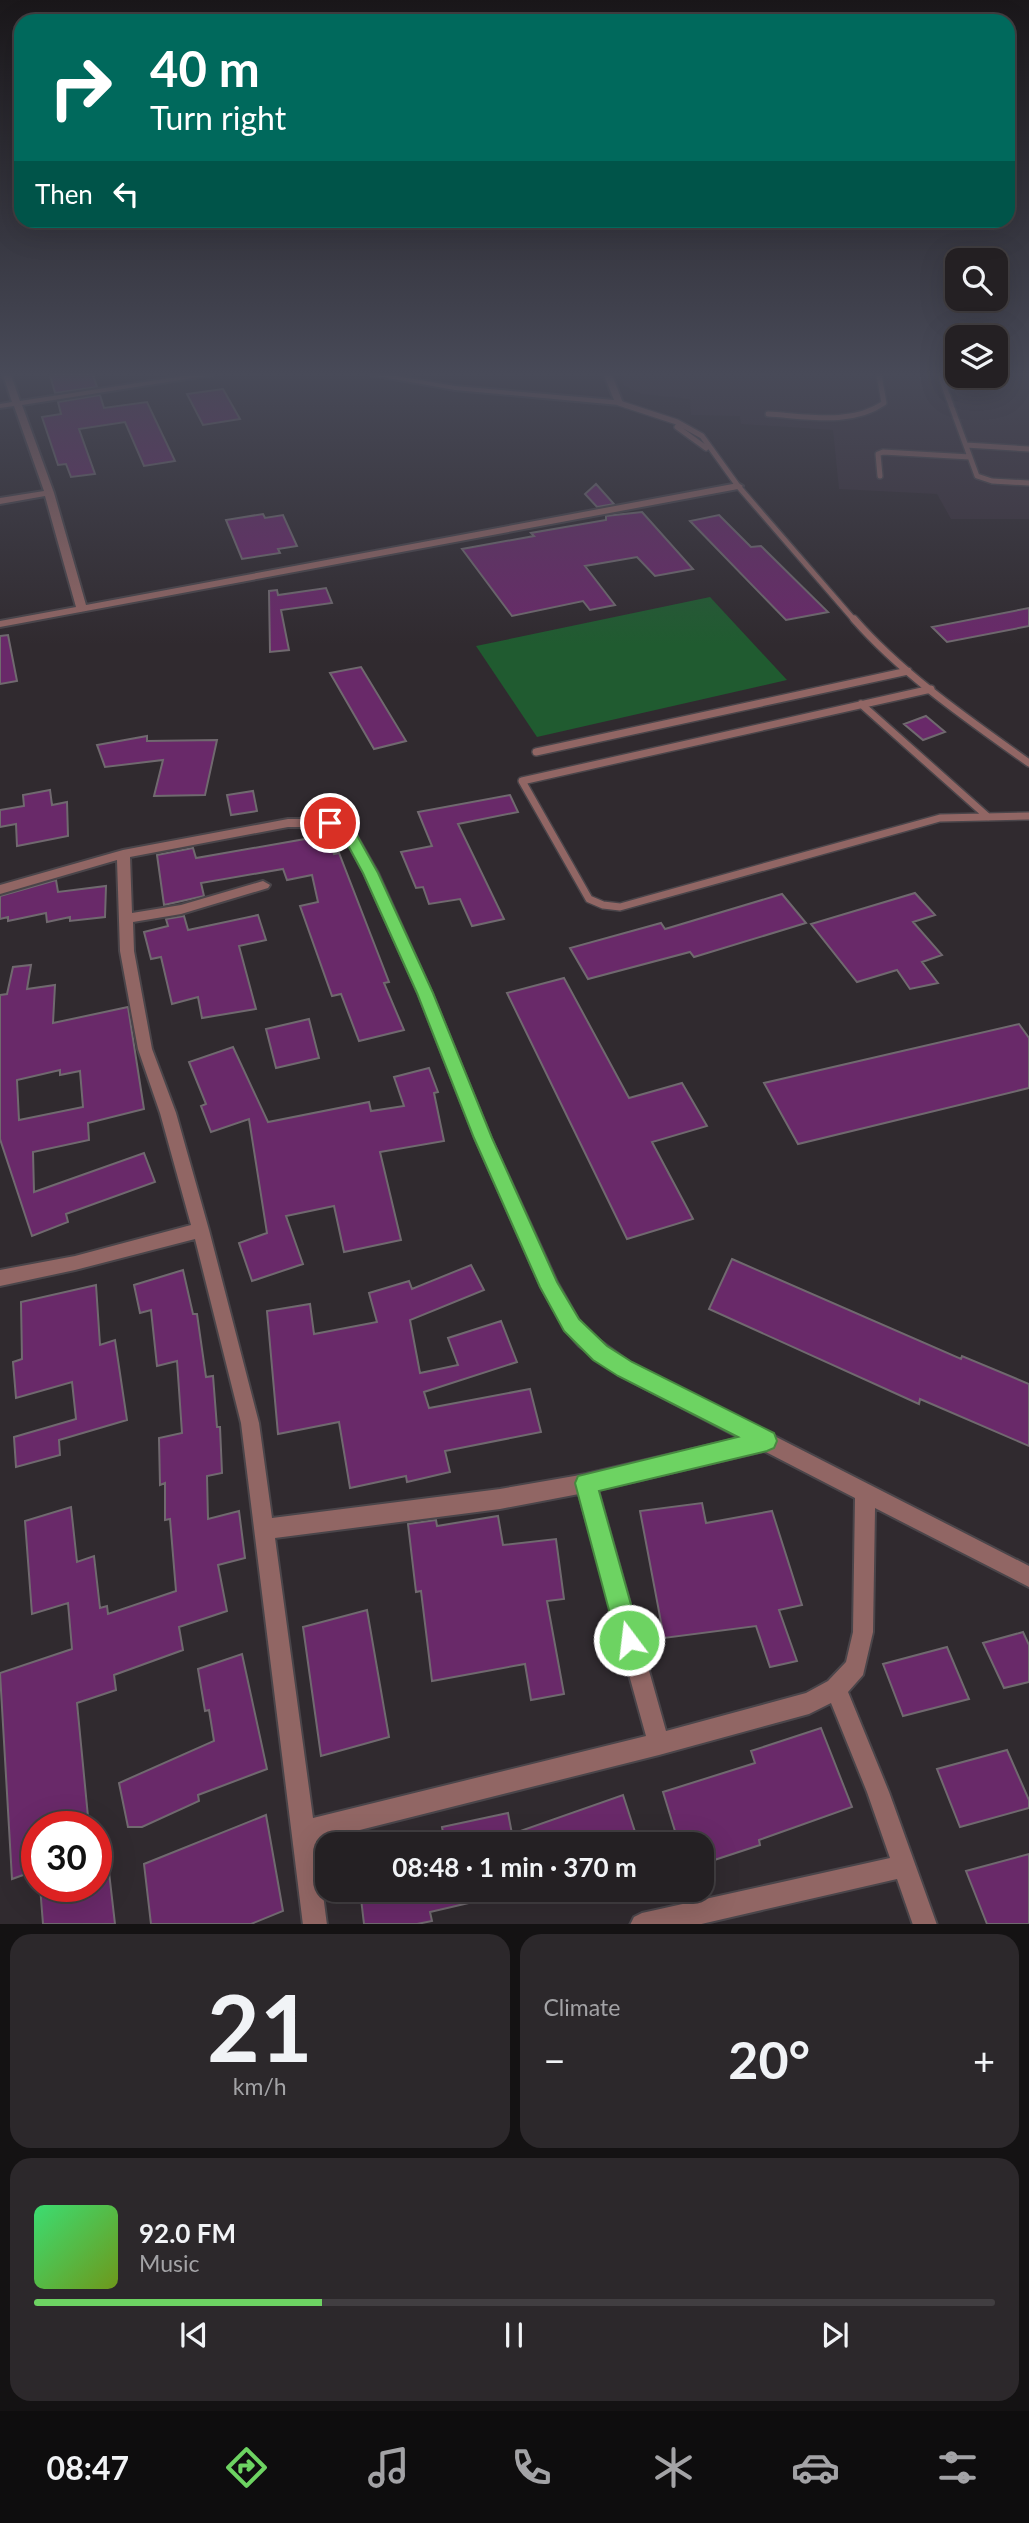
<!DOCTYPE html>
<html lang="en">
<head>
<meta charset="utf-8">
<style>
  :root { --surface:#242023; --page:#2c282b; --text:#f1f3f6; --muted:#a3a3a6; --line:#413e41; --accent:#6dd362 }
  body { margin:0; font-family:Lato,sans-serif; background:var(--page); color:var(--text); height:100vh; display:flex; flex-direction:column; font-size:26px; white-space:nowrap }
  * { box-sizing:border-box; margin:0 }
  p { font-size:23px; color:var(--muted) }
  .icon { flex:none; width:38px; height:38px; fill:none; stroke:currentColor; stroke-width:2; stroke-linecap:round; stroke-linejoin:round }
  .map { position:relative; height:1924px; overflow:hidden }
  .panel { display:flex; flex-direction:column; gap:10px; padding:10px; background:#141213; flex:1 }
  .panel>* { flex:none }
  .guide { position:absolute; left:14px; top:14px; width:1001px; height:214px; border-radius:21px; box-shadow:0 7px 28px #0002,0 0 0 2px var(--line); background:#00695c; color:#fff; overflow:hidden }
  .controls { position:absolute; left:945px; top:248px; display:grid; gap:14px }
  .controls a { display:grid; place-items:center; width:63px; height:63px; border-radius:14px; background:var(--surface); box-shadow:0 7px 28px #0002,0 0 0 2px var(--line); font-size:35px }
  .speed { position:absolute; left:21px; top:1811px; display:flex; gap:14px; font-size:35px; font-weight:700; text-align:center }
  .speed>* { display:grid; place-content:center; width:91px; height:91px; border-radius:50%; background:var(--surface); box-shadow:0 7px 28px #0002,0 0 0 2px var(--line); line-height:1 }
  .speed .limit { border:10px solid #d22; background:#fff; color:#111 }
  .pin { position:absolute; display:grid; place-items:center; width:60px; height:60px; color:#fff; margin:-30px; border:4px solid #fff; border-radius:50%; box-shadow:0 2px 7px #0007 }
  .me { position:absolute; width:77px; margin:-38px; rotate:345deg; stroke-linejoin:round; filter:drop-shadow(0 0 5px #0008) }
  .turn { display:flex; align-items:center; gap:24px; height:147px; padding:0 21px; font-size:32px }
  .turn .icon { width:91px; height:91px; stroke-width:2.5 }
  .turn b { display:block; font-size:49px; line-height:60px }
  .then { display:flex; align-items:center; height:66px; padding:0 21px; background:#0003; gap:14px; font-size:26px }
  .big { font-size:52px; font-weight:700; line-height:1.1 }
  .panel .card { flex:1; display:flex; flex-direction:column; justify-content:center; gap:10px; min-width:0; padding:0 24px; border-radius:21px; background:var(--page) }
  .panel .dial { align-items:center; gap:0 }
  .dial b { font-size:91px; line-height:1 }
  .song { display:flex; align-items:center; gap:21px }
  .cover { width:84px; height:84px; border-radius:10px; background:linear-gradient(135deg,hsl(140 70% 55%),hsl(80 70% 35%)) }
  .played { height:7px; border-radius:4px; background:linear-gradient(90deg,var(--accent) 30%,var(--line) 30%) }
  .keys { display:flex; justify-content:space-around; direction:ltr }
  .heat { display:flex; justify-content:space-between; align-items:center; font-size:38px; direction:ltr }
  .panel .tiles { flex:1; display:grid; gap:10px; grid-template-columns:1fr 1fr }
  .card:last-child { grid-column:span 2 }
  .trip { position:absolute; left:315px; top:1832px; width:399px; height:70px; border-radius:21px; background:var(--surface); box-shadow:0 7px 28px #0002,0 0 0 2px var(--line); font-weight:700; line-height:70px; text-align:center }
  .dock { display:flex; height:112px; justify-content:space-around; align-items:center; background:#0e0d0e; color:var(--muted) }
  .dock .icon { width:49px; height:49px }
  .dock .selected { color:var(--accent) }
  .dock b { font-size:32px; color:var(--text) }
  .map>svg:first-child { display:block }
  .built { fill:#3a303a }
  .green { fill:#205b30 }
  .building { fill:#692969; stroke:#70696f; stroke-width:2; fill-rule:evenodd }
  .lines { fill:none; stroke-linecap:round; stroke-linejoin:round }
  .service-far1-casing { stroke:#4a454a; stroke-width:8 }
  .service-casing { stroke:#4a454a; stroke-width:10 }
  .minor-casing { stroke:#4a454a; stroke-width:4 }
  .service-far1 { stroke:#916664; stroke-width:5 }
  .service { stroke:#916664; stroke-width:7 }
  .minor { fill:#916664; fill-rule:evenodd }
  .route { fill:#6dd362; stroke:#478940; stroke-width:2 }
</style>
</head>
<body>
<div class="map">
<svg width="1029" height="1925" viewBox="0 0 1029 1925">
  <rect width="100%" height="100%" fill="#302a2f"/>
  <path class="built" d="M 621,375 L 931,375 L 940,398 L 945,401 L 959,401 L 954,389 L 958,383 L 955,375 L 1029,375 L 1029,519 L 951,519 L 937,494 L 839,489 L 833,430 L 741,424 L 740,416 L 691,415 L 690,399 L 642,394 L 624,386 Z"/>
  <path class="green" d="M 710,597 L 787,680 L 537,737 L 476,646 Z"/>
  <path class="building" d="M 50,375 L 93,375 L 97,387 L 55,393 Z
    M 223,389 L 240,419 L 203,425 L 187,394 Z
    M 100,395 L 104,408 L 147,402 L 175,461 L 144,466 L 125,422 L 79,429 L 95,474 L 71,477 L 66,464 L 58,465 L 42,417 L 61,414 L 58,402 Z
    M 596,484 L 614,504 L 597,507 L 585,494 Z
    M 642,512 L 693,569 L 655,576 L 637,557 L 585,566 L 615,605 L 590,610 L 583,601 L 512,616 L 462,549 L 534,536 L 531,533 L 606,520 L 606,516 Z
    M 263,514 L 265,518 L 283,515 L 297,546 L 278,549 L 280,553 L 242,559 L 226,520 Z
    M 719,515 L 751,547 L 761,546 L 828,612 L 786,620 L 690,521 Z
    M 326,588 L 332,603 L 281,610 L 289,650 L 270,652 L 269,591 L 277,590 L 278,595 Z
    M 1029,608 L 1029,626 L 947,642 L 932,627 Z
    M 8,635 L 17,681 L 0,684 L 0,636 Z
    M 361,667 L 406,741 L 374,749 L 330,673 Z
    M 926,716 L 945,732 L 923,740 L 904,724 Z
    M 147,736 L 147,741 L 217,740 L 205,795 L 154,796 L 163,760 L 105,767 L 97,745 Z
    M 50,790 L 52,805 L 67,802 L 68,836 L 17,846 L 16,824 L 0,827 L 0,810 L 24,806 L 23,795 Z
    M 253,791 L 257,811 L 231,815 L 227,795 Z
    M 510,795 L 518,812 L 458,824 L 504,919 L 472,926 L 460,899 L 429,904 L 423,887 L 416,888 L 401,852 L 432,846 L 418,812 Z
    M 328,835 L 334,854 L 339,853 L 389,982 L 384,983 L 404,1030 L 359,1041 L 341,994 L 332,996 L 300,906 L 318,902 L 312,875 L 287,880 L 283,869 L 201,883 L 204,896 L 164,905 L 157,855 L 193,848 L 196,858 Z
    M 56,880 L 58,892 L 106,886 L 105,917 L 70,921 L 70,917 L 47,922 L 46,913 L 8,921 L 8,917 L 0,919 L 0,896 Z
    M 915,893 L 935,915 L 913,922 L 942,955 L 922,962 L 938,983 L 910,989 L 897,970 L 857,982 L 811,924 Z
    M 782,894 L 806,923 L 694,957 L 690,952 L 588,979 L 570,948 L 661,923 L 665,929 Z
    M 258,915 L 266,940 L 239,946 L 256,1009 L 202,1018 L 198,997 L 172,1004 L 161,957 L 151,959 L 144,932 L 168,926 L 166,919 L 184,916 L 188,930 Z
    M 31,965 L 27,989 L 55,985 L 53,1023 L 128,1007 L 144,1109 L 88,1123 L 89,1140 L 33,1152 L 34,1192 L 144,1153 L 155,1182 L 66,1214 L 68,1222 L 32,1236 L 0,1139 L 0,995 L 7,994 L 13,967 ZM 60,1070 L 60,1075 L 80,1071 L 83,1107 L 19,1120 L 17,1080 Z
    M 564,978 L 629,1098 L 682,1083 L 707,1126 L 652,1142 L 693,1219 L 627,1239 L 507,993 Z
    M 309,1019 L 319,1058 L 276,1068 L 266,1029 Z
    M 1019,1024 L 1029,1038 L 1029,1088 L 798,1144 L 764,1083 Z
    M 233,1047 L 268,1122 L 369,1102 L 371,1111 L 404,1106 L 394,1077 L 429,1068 L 438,1092 L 434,1093 L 444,1141 L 380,1152 L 401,1240 L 344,1252 L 334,1206 L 286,1216 L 303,1264 L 252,1281 L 239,1243 L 267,1233 L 249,1119 L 211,1132 L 201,1106 L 206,1104 L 189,1062 Z
    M 732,1259 L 961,1359 L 962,1356 L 1029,1384 L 1029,1446 L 920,1399 L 919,1404 L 709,1309 Z
    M 471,1265 L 484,1290 L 410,1320 L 420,1373 L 458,1365 L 448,1338 L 501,1321 L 517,1362 L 424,1392 L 429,1408 L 530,1389 L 541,1432 L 445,1451 L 450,1472 L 407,1482 L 406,1476 L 350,1488 L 339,1422 L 278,1434 L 267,1311 L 310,1304 L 314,1334 L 377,1322 L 369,1293 L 409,1281 L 412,1289 Z
    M 183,1270 L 193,1314 L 197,1314 L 206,1377 L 213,1376 L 217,1427 L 220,1427 L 222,1473 L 207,1476 L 208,1519 L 239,1511 L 245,1558 L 218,1565 L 227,1611 L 179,1627 L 183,1650 L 114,1675 L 116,1690 L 77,1703 L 89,1827 L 37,1827 L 37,1870 L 12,1879 L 0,1673 L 72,1649 L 68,1603 L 32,1614 L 25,1521 L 71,1507 L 77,1562 L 94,1556 L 100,1608 L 107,1606 L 108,1614 L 176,1591 L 170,1519 L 165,1520 L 165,1483 L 160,1485 L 159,1438 L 182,1433 L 177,1361 L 157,1366 L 151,1310 L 140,1313 L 134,1285 Z
    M 96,1285 L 100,1345 L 115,1340 L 127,1420 L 59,1440 L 60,1455 L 16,1467 L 14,1437 L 76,1419 L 72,1382 L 16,1398 L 13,1362 L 22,1359 L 21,1302 Z
    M 702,1503 L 706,1523 L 772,1511 L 802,1605 L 779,1610 L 797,1661 L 770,1667 L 756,1626 L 664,1638 L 640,1511 Z
    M 498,1516 L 503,1545 L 556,1539 L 564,1599 L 547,1601 L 564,1694 L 531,1700 L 525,1664 L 432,1681 L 421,1591 L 416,1592 L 408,1524 L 436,1520 L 437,1526 Z
    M 367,1610 L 389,1737 L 321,1756 L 303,1627 Z
    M 1023,1632 L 1029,1645 L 1029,1682 L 1004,1688 L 983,1643 Z
    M 947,1647 L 969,1699 L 903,1716 L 883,1664 Z
    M 242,1654 L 267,1769 L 198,1795 L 199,1801 L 142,1827 L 128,1827 L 119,1783 L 214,1741 L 209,1710 L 205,1711 L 198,1669 Z
    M 821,1728 L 852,1807 L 759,1840 L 760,1845 L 702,1864 L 702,1844 L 679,1844 L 663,1792 L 755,1763 L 751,1751 Z
    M 1007,1750 L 1029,1800 L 1029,1808 L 960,1827 L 937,1769 Z
    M 623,1795 L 639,1844 L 445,1844 L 442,1827 L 508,1813 L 512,1834 Z
    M 266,1815 L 283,1911 L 251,1924 L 151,1924 L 144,1864 Z
    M 1029,1854 L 1029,1924 L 987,1924 L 966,1871 Z
    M 96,1855 L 107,1855 L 115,1924 L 43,1924 L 40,1886 L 96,1886 Z
    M 360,1890 L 498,1890 L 499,1896 L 430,1912 L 432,1921 L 417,1924 L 364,1924 Z"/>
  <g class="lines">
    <g class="service-far1-casing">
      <path id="service-far1" d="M 940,375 L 977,476 L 992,481 L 1029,483
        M 619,403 L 677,422 L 702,436 L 738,486 L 855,621
        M 768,414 C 805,416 851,426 884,403 L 879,375
        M 677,427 L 706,448
        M 966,445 L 1029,449
        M 880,476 L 878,454 L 883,452 L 970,457"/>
    </g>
    <g class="service-casing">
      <path id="service" d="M 854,619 C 903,675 969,720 1029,763
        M 931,689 L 522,781 L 589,899 L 603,905 L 620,907 L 940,818 L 1029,816
        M 861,704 L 988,817
        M 536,752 L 908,671"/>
    </g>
    <g class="minor-casing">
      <path id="minor" d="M 3,375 L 11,375 L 20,401 L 190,375 L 212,375 L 22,405 L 54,493 L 86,605 L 738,483 L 743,486 L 738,489 L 0,627 L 0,621 L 76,607 L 45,496 L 0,504 L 0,498 L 44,491 L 14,406 L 0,408 L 0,404 L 12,402 Z
        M 371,375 L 391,375 L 455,386 L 614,400 L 604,375 L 612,375 L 623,403 L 619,405 L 455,390 Z
        M 288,819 L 330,819 L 355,833 L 378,873 L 432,993 L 491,1138 L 557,1282 L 578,1319 L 591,1334 L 631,1363 L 1029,1566 L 1029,1587 L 875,1508 L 873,1632 L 863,1675 L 848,1692 L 889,1792 L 937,1925 L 913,1925 L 897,1879 L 697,1925 L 630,1925 L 634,1917 L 642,1913 L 890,1858 L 867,1792 L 831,1703 L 809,1714 L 659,1755 L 316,1841 L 327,1925 L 303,1925 L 241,1423 L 195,1239 L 75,1270 L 0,1286 L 0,1270 L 75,1256 L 191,1225 L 160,1113 L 138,1049 L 120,951 L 117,860 L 0,894 L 0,885 L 123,850 ZM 288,827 L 328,827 L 344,836 L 364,873 L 418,993 L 475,1138 L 541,1287 L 566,1331 L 579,1346 L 619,1375 L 740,1438 L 586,1474 L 500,1489 L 272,1518 L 259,1423 L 209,1230 L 176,1113 L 152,1049 L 134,951 L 133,922 L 181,914 L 268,888 L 270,885 L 263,881 L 181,905 L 132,913 L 130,857 ZM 764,1451 L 855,1498 L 853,1632 L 846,1662 L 828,1681 L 806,1693 L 666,1731 L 598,1490 ZM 579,1494 L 646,1736 L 313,1818 L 275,1538 L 500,1509 Z"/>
    </g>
    <use href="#service-far1" class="service-far1"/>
    <use href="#service" class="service"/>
    <use href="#minor" class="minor"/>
  </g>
  <linearGradient id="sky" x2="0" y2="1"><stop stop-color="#1a171a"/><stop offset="0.58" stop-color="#484a58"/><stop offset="1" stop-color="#484a58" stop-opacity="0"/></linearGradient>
  <rect width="1029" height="645" fill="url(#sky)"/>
  <path class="route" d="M 330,819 L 354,830 L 378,873 L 433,993 L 492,1138 L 557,1282 L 579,1319 L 607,1346 L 632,1362 L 774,1433 L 777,1441 L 774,1448 L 767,1451 L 599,1491 L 641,1640 L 638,1648 L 629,1652 L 621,1648 L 617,1640 L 575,1483 L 578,1476 L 738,1437 L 618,1376 L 593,1360 L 564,1331 L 540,1287 L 474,1138 L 417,993 L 363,873 L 343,836 L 323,823 Z"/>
</svg>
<div class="controls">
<a><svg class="icon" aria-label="search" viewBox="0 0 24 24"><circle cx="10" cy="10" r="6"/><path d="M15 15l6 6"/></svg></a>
<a><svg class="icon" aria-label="layers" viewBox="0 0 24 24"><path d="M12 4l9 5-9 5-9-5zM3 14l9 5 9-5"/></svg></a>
</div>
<div class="speed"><div class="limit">30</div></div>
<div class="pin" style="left:330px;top:823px;background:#d93025"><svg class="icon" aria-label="arrive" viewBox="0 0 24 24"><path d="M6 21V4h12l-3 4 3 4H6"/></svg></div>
<svg class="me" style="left:629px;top:1640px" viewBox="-20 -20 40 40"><circle r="17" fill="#6dd362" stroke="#fff" stroke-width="3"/><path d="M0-11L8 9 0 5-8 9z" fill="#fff"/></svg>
<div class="trip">08:48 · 1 min · 370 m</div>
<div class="guide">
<div class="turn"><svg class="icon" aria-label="right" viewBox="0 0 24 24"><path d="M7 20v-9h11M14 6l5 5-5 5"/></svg><div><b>40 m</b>Turn right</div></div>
<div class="then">Then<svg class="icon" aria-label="left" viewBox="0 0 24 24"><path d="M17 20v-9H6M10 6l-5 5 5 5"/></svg></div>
</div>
</div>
<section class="panel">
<div class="tiles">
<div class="card dial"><b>21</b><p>km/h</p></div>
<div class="card"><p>Climate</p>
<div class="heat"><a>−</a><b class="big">20°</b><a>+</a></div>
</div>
<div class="card">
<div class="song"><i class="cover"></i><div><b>92.0 FM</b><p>Music</p></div></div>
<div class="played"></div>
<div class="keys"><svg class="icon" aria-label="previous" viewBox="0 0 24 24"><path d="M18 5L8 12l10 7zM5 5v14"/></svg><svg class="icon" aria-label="pause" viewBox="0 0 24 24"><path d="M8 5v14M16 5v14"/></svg><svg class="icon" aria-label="next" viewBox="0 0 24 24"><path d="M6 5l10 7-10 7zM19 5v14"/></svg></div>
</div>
</div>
</section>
<nav class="dock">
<b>08:47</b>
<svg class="icon selected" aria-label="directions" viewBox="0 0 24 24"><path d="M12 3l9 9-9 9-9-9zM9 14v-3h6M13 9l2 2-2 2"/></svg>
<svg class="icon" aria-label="music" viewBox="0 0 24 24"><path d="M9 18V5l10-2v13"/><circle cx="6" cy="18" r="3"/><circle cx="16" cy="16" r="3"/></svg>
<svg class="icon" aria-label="phone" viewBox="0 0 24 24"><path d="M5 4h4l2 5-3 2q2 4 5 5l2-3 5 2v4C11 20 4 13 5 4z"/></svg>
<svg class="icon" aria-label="climate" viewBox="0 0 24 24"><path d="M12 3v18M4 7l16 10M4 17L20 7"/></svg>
<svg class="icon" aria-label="car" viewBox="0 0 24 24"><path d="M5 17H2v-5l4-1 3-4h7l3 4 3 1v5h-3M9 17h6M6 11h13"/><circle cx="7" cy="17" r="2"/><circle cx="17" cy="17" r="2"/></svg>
<svg class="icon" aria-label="filters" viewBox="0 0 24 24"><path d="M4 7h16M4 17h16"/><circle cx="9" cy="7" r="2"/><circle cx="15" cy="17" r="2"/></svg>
</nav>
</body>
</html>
